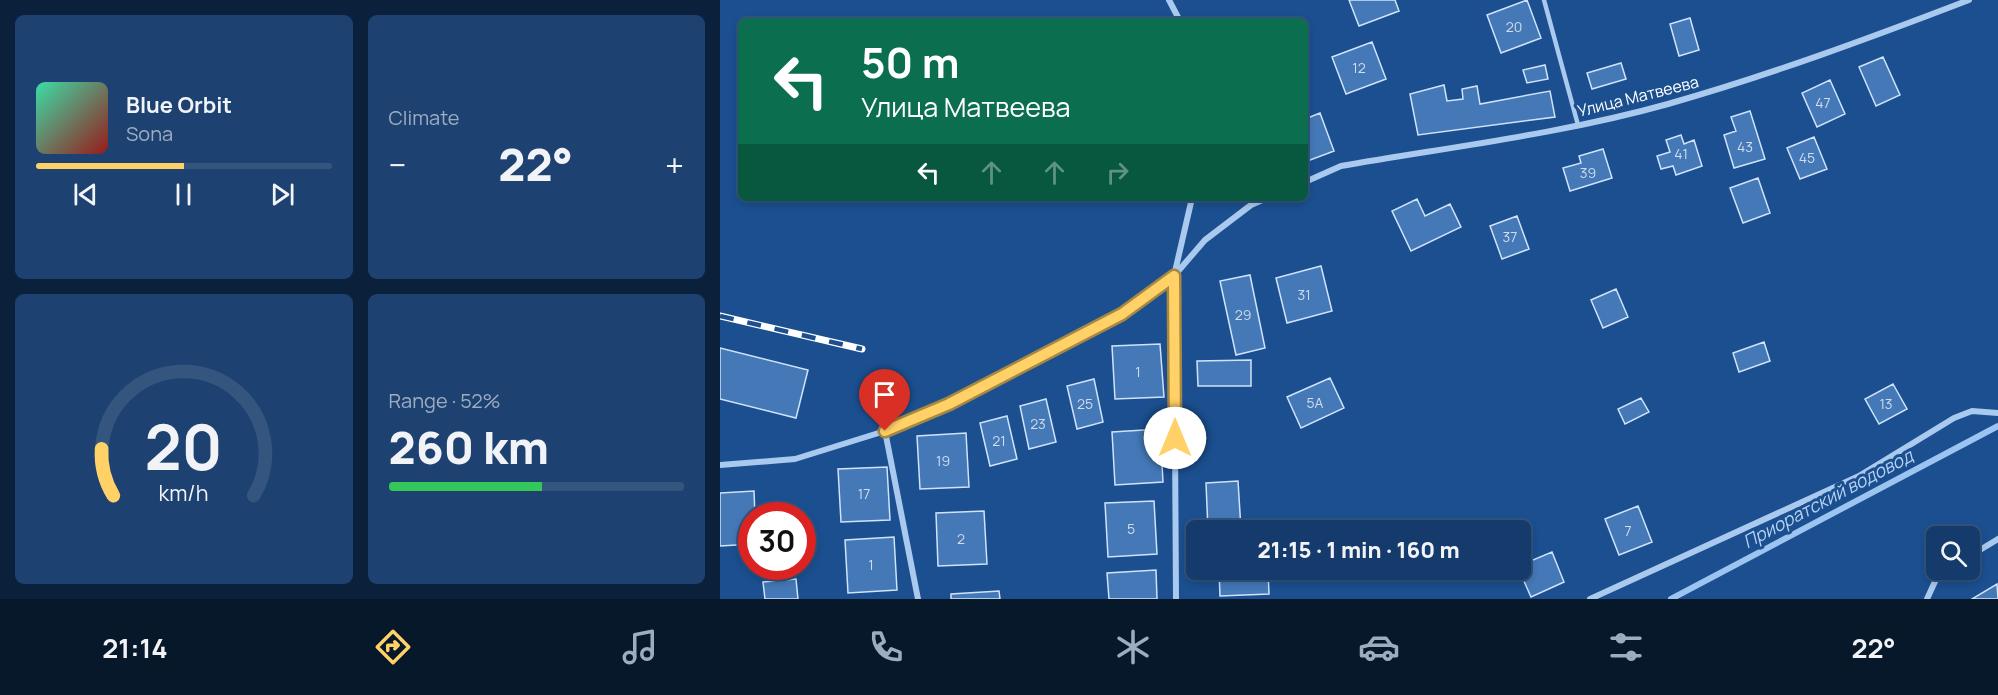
<!DOCTYPE html>
<html lang="en">
<head>
<meta charset="utf-8">
<style>
  :root { --surface:#143b6b; --page:#1d4271; --text:#f1f3f6; --muted:#9dadc1; --line:#33557e; --accent:#ffd166 }
  body { margin:0; font-family:Manrope,sans-serif; background:var(--page); color:var(--text); height:100vh; display:flex; flex-direction:column; font-size:22px; white-space:nowrap }
  * { box-sizing:border-box; margin:0 }
  p { font-size:20px; color:var(--muted) }
  .icon { flex:none; width:33px; height:33px; fill:none; stroke:currentColor; stroke-width:2; stroke-linecap:round; stroke-linejoin:round }
  .map { position:relative; flex:1; overflow:hidden }
  .details { display:flex; flex-direction:column; gap:15px; padding:15px; background:#0b203b; width:720px }
  .details>* { flex:none }
  .guide { position:absolute; left:18px; top:18px; width:570px; height:183px; border-radius:9px; box-shadow:0 3px 9px #0003,0 0 0 2px var(--line); background:#0b6e4f; color:#fff; overflow:hidden }
  .buttons { position:absolute; left:1206px; top:526px; display:grid; gap:12px }
  .buttons a { display:grid; place-items:center; width:54px; height:54px; border-radius:9px; background:var(--surface); box-shadow:0 3px 9px #0003,0 0 0 2px var(--line); font-size:30px }
  .speed { position:absolute; left:18px; top:502px; display:flex; gap:12px; font-size:30px; font-weight:700; text-align:center }
  .speed>* { display:grid; place-content:center; width:78px; height:78px; border-radius:50%; background:var(--surface); box-shadow:0 3px 9px #0003,0 0 0 2px var(--line); line-height:1 }
  .speed .limit { border:9px solid #d22; background:#fff; color:#111 }
  .pin { position:absolute; display:grid; place-items:center; width:51px; height:51px; color:#fff; margin:-62px -26px; border-radius:50% 50% 50% 0; rotate:-45deg; box-shadow:0 0 6px #0007 }
  .pin .icon { rotate:45deg }
  .me { position:absolute; width:66px; margin:-33px; rotate:0deg; stroke-linejoin:round; filter:drop-shadow(0 0 4px #0008) }
  .turn { display:flex; align-items:center; gap:21px; height:126px; padding:0 24px; font-size:27px }
  .turn .icon { width:78px; height:78px; stroke-width:2.5 }
  .turn b { display:block; font-size:42px; line-height:51px }
  .lanes { display:flex; align-items:center; height:57px; padding:0 24px; background:#0003; justify-content:center; gap:30px; direction:ltr }
  .lanes .off { opacity:.35 }
  .big { font-size:45px; font-weight:800; line-height:1.1 }
  .details .tile { flex:1; display:flex; flex-direction:column; justify-content:center; gap:9px; min-width:0; padding:0 21px; border-radius:9px; background:var(--page) }
  .details .dial { align-items:center; gap:0 }
  .dial svg { height:156px; overflow:visible; fill:none; stroke:var(--line); stroke-width:7; stroke-linecap:round; text-anchor:middle }
  .dial text { fill:var(--text); stroke:none }
  .song { display:flex; align-items:center; gap:18px }
  .cover { width:72px; height:72px; border-radius:9px; background:linear-gradient(135deg,hsl(160 70% 55%),hsl(0 70% 35%)) }
  .played { height:6px; border-radius:3px; background:linear-gradient(90deg,var(--accent) 50%,var(--line) 50%) }
  .keys { display:flex; justify-content:space-around; direction:ltr }
  .heat { display:flex; justify-content:space-between; align-items:center; font-size:33px; direction:ltr }
  .charge { height:9px; border-radius:4px; background:linear-gradient(90deg,#34c759 52%,var(--line) 0) }
  .details .tiles { flex:1; display:grid; gap:15px; grid-template-columns:repeat(2,1fr) }
  .trip { position:absolute; left:466px; top:520px; width:345px; height:60px; border-radius:9px; background:var(--surface); box-shadow:0 3px 9px #0003,0 0 0 2px var(--line); font-weight:800; line-height:60px; text-align:center }
  .tabs { display:flex; height:96px; justify-content:space-around; align-items:center; background:#08182b; color:var(--muted) }
  .tabs .icon { width:42px; height:42px }
  .tabs .active { color:var(--accent) }
  .tabs b { font-size:27px; color:var(--text) }
  main { display:flex; flex:1; min-height:0 }
  .map>svg:first-child { display:block }
  .lines { fill:none; stroke-linecap:round; stroke-linejoin:round }
  .stream { stroke:#9cc4f0; stroke-width:6 }
  .building { fill:#4478b7; stroke:#cfe3fa; stroke-width:1.5 }
  .service { stroke:#a9c9ee; stroke-width:4.5 }
  .minor { stroke:#a9c9ee; stroke-width:6 }
  .rail-casing { stroke:#fff; stroke-width:7 }
  .rail { stroke:#1b4f8f; stroke-width:4.5; stroke-dasharray:14; stroke-linecap:butt }
  .route-casing { stroke:#a68842; stroke-width:15 }
  .route { stroke:#ffd166; stroke-width:10 }
  .labels { text-anchor:middle; stroke-width:6; stroke-linejoin:round; paint-order:stroke }
  .number-label { font-size:14px; fill:#d0dded }
  .street-label { font-size:16px; fill:#fff; stroke:#1b4f8f }
  .water-label { font-size:18px; font-style:italic; fill:#b5d3f5; stroke:#1b4f8f }
</style>
</head>
<body>
<main>
<section class="details">
<div class="tiles">
<div class="tile">
<div class="song"><i class="cover"></i><div><b>Blue Orbit</b><p>Sona</p></div></div>
<div class="played"></div>
<div class="keys"><svg class="icon" aria-label="previous" viewBox="0 0 24 24"><path d="M18 5L8 12l10 7zM5 5v14"/></svg><svg class="icon" aria-label="pause" viewBox="0 0 24 24"><path d="M8 5v14M16 5v14"/></svg><svg class="icon" aria-label="next" viewBox="0 0 24 24"><path d="M6 5l10 7-10 7zM19 5v14"/></svg></div>
</div>
<div class="tile"><p>Climate</p>
<div class="heat"><a>−</a><b class="big">22°</b><a>+</a></div>
</div>
<div class="tile dial"><svg viewBox="0 0 100 80">
<path d="M14 69A42 42 0 1 1 86 69"/>
<path d="M14 69A42 42 0 0 1 8 45" stroke="#ffd166"/>
<text x="50" y="56" font-size="32" font-weight="700">20</text>
<text x="50" y="72" font-size="11">km/h</text>
</svg></div>
<div class="tile"><p>Range · 52%</p><b class="big">260 km</b><div class="charge"></div></div>
</div>
</section>
<div class="map">
<svg width="1278" height="599" viewBox="0 0 1278 599">
  <rect width="100%" height="100%" fill="#1b4f8f"/>
  <g class="lines">
    <path class="stream" d="M 951,599 L 1278,426"/>
  </g>
  <path class="building" d="M 629,0 L 675,0 L 679,11 L 639,26 Z
    M 807,0 L 821,38 L 781,53 L 767,15 Z
    M 970,18 L 979,50 L 959,56 L 950,24 Z
    M 652,42 L 666,79 L 626,94 L 612,57 Z
    M 1163,57 L 1180,95 L 1156,106 L 1139,67 Z
    M 901,63 L 906,79 L 872,89 L 867,73 Z
    M 825,65 L 828,79 L 807,83 L 803,70 Z
    M 1110,80 L 1125,114 L 1097,127 L 1082,93 Z
    M 724,85 L 727,101 L 743,99 L 742,89 L 757,86 L 760,104 L 830,91 L 835,117 L 698,135 L 690,94 Z
    M 1030,111 L 1045,159 L 1014,168 L 1004,135 L 1016,131 L 1011,117 Z
    M 600,113 L 614,151 L 585,162 L 585,119 Z
    M 961,135 L 964,144 L 974,140 L 982,166 L 956,175 L 953,166 L 941,169 L 937,156 L 950,152 L 946,140 Z
    M 1094,137 L 1107,169 L 1080,179 L 1067,148 Z
    M 883,149 L 892,178 L 850,191 L 843,168 L 861,163 L 859,156 Z
    M 1038,178 L 1050,213 L 1023,223 L 1010,188 Z
    M 697,199 L 705,216 L 730,204 L 741,227 L 691,251 L 672,211 Z
    M 797,216 L 809,249 L 782,259 L 770,226 Z
    M 601,266 L 612,311 L 567,323 L 556,278 Z
    M 530,275 L 545,348 L 516,355 L 500,281 Z
    M 896,289 L 908,317 L 883,328 L 871,300 Z
    M 1044,342 L 1050,361 L 1019,372 L 1013,353 Z
    M 440,344 L 444,397 L 395,399 L 392,346 Z
    M 0,348 L 88,370 L 76,418 L 0,399 Z
    M 531,360 L 531,386 L 478,386 L 477,361 Z
    M 610,378 L 624,408 L 581,428 L 567,397 Z
    M 374,379 L 383,422 L 357,429 L 347,386 Z
    M 1173,384 L 1187,409 L 1159,424 L 1145,399 Z
    M 921,398 L 929,412 L 905,424 L 898,409 Z
    M 326,399 L 336,442 L 309,449 L 300,406 Z
    M 287,416 L 297,459 L 270,466 L 260,423 Z
    M 440,429 L 443,482 L 395,485 L 392,432 Z
    M 246,433 L 249,487 L 200,489 L 197,436 Z
    M 167,467 L 170,520 L 121,522 L 118,469 Z
    M 518,481 L 521,529 L 488,530 L 486,483 Z
    M 34,491 L 35,516 L 32,516 L 32,544 L 0,546 L 0,493 Z
    M 434,501 L 437,554 L 388,557 L 385,503 Z
    M 918,506 L 932,542 L 899,555 L 885,519 Z
    M 264,511 L 267,564 L 218,566 L 216,513 Z
    M 174,537 L 177,590 L 128,593 L 125,540 Z
    M 832,552 L 844,582 L 811,597 L 799,570 L 801,570 L 801,565 Z
    M 436,570 L 437,599 L 389,599 L 387,573 Z
    M 499,570 L 548,570 L 549,594 L 500,596 Z
    M 76,579 L 78,599 L 45,599 L 43,582 Z
    M 1277,584 L 1278,599 L 1252,599 Z
    M 279,591 L 280,599 L 231,599 L 231,594 Z"/>
  <g class="lines">
    <path class="service" d="M 824,0 L 858,125"/>
    <path class="minor" d="M 449,0 L 460,21
      M 585,182 L 621,166 C 730,147 841,134 948,104 C 1050,75 1150,38 1249,0
      M 165,431 L 198,599
      M 0,465 L 75,459 L 165,431 L 229,404 L 402,314 L 454,276 L 485,240 L 531,205 L 547,198
      M 1250,556 L 1278,539
      M 456,599 L 454,276 L 472,198
      M 870,599 L 1139,476 L 1234,418 L 1252,411 L 1278,413
      M 1207,599 L 1218,575 L 1226,570"/>
    <g class="rail-casing">
      <path id="rail" d="M 0,316 L 142,349"/>
    </g>
    <use href="#rail" class="rail"/>
  </g>
  <g class="lines">
    <g class="route-casing">
      <path id="route" d="M 165,431 L 229,404 L 402,314 L 454,276 L 455,438"/>
    </g>
    <use href="#route" class="route"/>
  </g>
  <g class="labels">
    <g class="number-label">
      <text x="794" y="32">20</text>
      <text x="639" y="73">12</text>
      <text x="1103" y="108">47</text>
      <text x="1025" y="152">43</text>
      <text x="961" y="159">41</text>
      <text x="1087" y="163">45</text>
      <text x="868" y="178">39</text>
      <text x="790" y="242">37</text>
      <text x="584" y="300">31</text>
      <text x="523" y="320">29</text>
      <text x="418" y="377">1</text>
      <text x="595" y="408">5А</text>
      <text x="365" y="409">25</text>
      <text x="1166" y="409">13</text>
      <text x="318" y="429">23</text>
      <text x="279" y="446">21</text>
      <text x="223" y="466">19</text>
      <text x="144" y="499">17</text>
      <text x="411" y="534">5</text>
      <text x="908" y="536">7</text>
      <text x="241" y="544">2</text>
      <text x="151" y="570">1</text>
    </g>
    <g class="street-label">
      <text transform="translate(918 96) rotate(-14)" y="6">Улица Матвеева</text>
    </g>
    <g class="water-label">
      <text transform="translate(1108 499) rotate(-28)" y="6">Приоратский водовод</text>
    </g>
  </g>
</svg>
<div class="buttons">
<a><svg class="icon" aria-label="search" viewBox="0 0 24 24"><circle cx="10" cy="10" r="6"/><path d="M15 15l6 6"/></svg></a>
</div>
<div class="speed"><div class="limit">30</div></div>
<div class="pin" style="left:165px;top:431px;background:#d93025"><svg class="icon" aria-label="arrive" viewBox="0 0 24 24"><path d="M6 21V4h12l-3 4 3 4H6"/></svg></div>
<svg class="me" style="left:455px;top:438px" viewBox="-20 -20 40 40"><circle r="19" fill="#fff"/><path d="M0-13L10 11 0 6-10 11z" fill="#ffd166"/></svg>
<div class="trip">21:15 · 1 min · 160 m</div>
<div class="guide">
<div class="turn"><svg class="icon" aria-label="left" viewBox="0 0 24 24"><path d="M17 20v-9H6M10 6l-5 5 5 5"/></svg><div><b>50 m</b>Улица Матвеева</div></div>
<div class="lanes"><svg class="icon" aria-label="left" viewBox="0 0 24 24"><path d="M17 20v-9H6M10 6l-5 5 5 5"/></svg><svg class="icon off" aria-label="ahead" viewBox="0 0 24 24"><path d="M12 20V5M6 11l6-6 6 6"/></svg><svg class="icon off" aria-label="ahead" viewBox="0 0 24 24"><path d="M12 20V5M6 11l6-6 6 6"/></svg><svg class="icon off" aria-label="right" viewBox="0 0 24 24"><path d="M7 20v-9h11M14 6l5 5-5 5"/></svg></div>
</div>
</div>
</main>
<nav class="tabs">
<b>21:14</b>
<svg class="icon active" aria-label="directions" viewBox="0 0 24 24"><path d="M12 3l9 9-9 9-9-9zM9 14v-3h6M13 9l2 2-2 2"/></svg>
<svg class="icon" aria-label="music" viewBox="0 0 24 24"><path d="M9 18V5l10-2v13"/><circle cx="6" cy="18" r="3"/><circle cx="16" cy="16" r="3"/></svg>
<svg class="icon" aria-label="phone" viewBox="0 0 24 24"><path d="M5 4h4l2 5-3 2q2 4 5 5l2-3 5 2v4C11 20 4 13 5 4z"/></svg>
<svg class="icon" aria-label="climate" viewBox="0 0 24 24"><path d="M12 3v18M4 7l16 10M4 17L20 7"/></svg>
<svg class="icon" aria-label="car" viewBox="0 0 24 24"><path d="M5 17H2v-5l4-1 3-4h7l3 4 3 1v5h-3M9 17h6M6 11h13"/><circle cx="7" cy="17" r="2"/><circle cx="17" cy="17" r="2"/></svg>
<svg class="icon" aria-label="filters" viewBox="0 0 24 24"><path d="M4 7h16M4 17h16"/><circle cx="9" cy="7" r="2"/><circle cx="15" cy="17" r="2"/></svg>
<b>22°</b>
</nav>
</body>
</html>
